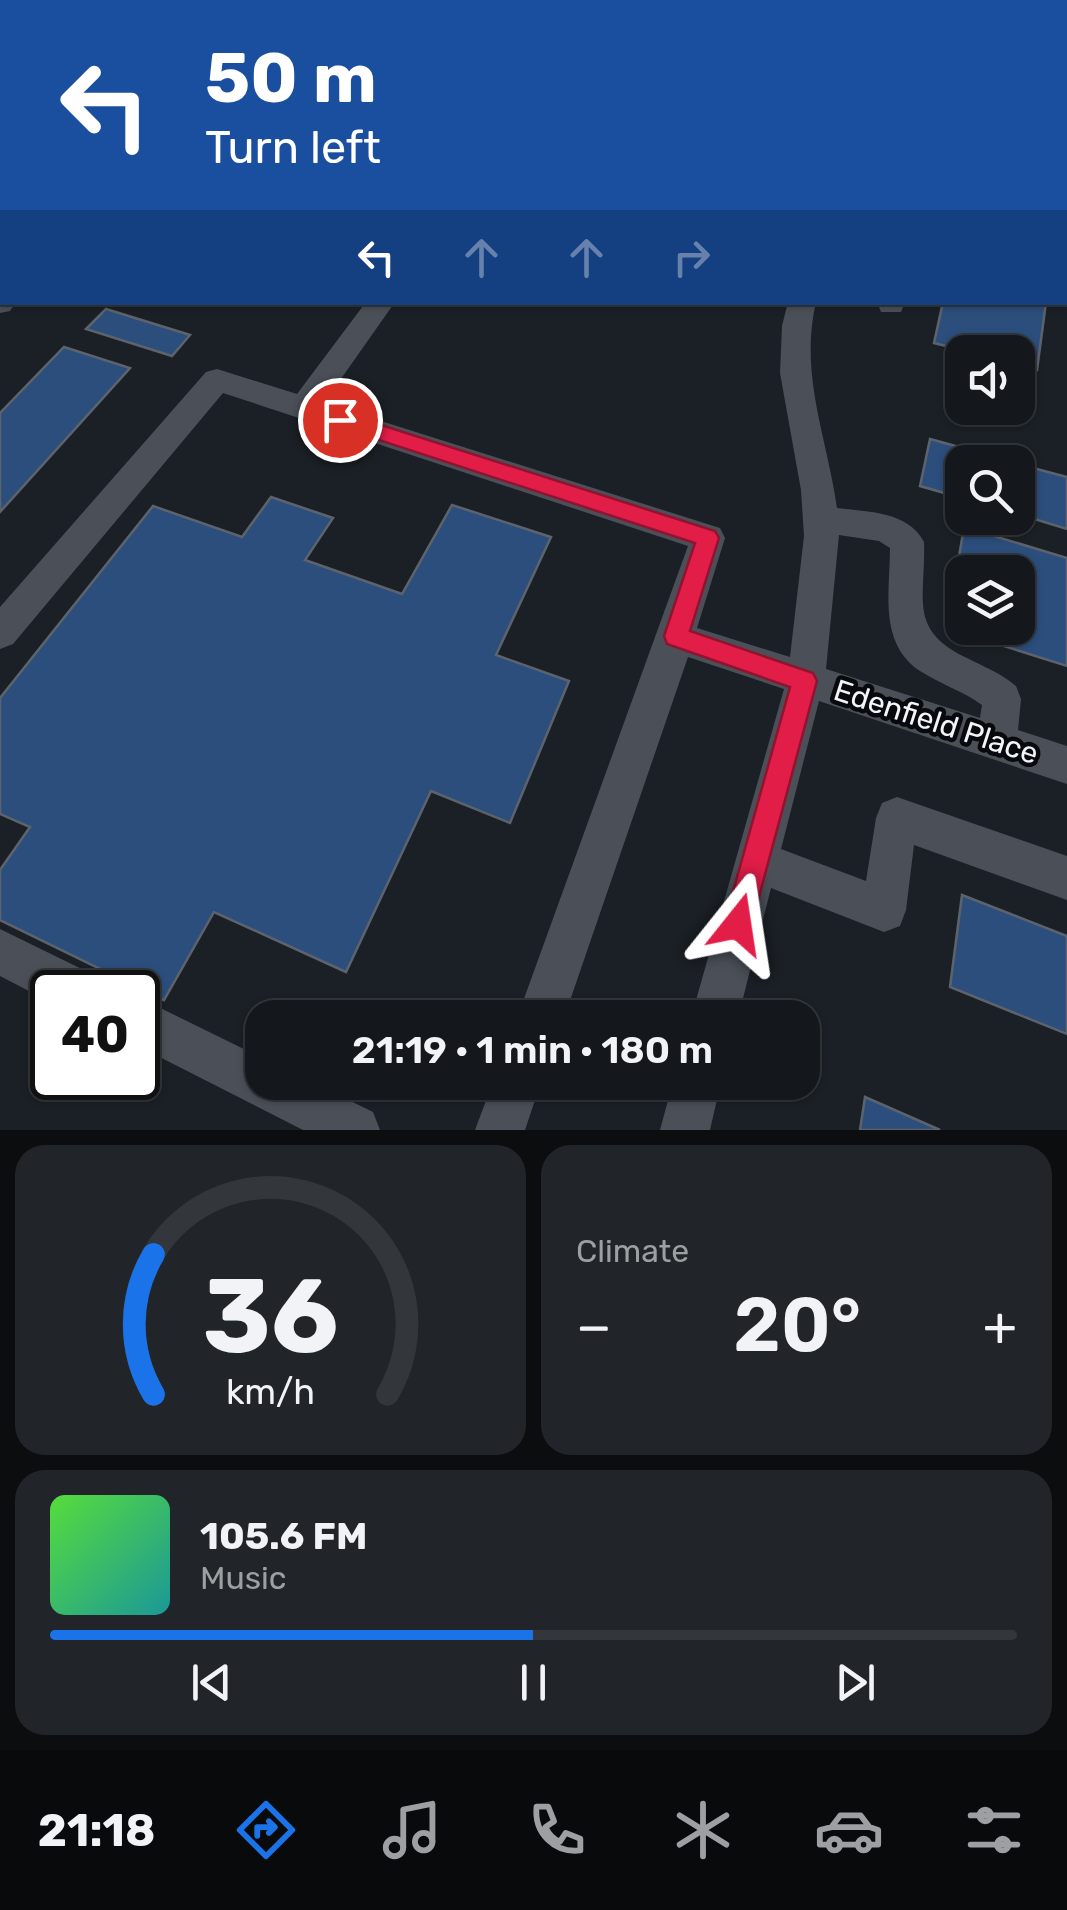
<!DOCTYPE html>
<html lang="en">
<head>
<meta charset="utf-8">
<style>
  :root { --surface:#14181c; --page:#212529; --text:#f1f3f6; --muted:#9da0a3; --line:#33373b; --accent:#1a73e8 }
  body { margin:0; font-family:Rubik,sans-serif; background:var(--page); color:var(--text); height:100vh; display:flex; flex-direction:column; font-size:38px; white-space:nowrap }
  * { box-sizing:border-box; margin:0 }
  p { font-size:32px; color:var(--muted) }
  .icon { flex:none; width:55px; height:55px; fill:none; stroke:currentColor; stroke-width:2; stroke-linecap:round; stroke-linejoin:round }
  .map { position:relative; height:1130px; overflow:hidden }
  .panel { display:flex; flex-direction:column; gap:15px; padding:15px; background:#0b0d0f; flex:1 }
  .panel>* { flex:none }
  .banner { position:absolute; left:0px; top:0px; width:1068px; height:305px; box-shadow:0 2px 8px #0004,0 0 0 2px var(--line); background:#1a4fa0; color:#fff; overflow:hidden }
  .controls { position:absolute; left:945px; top:335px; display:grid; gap:20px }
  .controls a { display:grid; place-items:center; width:90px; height:90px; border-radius:20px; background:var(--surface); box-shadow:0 2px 8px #0004,0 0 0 2px var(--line); font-size:50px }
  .speed { position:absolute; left:30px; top:970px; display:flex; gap:20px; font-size:50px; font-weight:700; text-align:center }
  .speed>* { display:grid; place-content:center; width:130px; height:130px; border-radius:50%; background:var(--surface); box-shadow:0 2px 8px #0004,0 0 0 2px var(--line); line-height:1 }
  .speed .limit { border:5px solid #111; border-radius:15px; background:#fff; color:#111 }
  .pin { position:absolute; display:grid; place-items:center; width:85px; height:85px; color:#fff; margin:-42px; border:5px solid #fff; border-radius:50%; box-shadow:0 2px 10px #0007 }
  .me { position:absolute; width:110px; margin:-55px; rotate:15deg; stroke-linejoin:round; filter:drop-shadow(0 0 8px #0008) }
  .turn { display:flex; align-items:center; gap:35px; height:210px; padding:0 40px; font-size:45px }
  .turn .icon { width:130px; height:130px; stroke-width:2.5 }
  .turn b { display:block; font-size:70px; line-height:85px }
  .lanes { display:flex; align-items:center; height:95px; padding:0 40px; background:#0003; justify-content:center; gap:50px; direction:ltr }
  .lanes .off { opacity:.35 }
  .big { font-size:75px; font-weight:600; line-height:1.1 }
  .panel .widget { flex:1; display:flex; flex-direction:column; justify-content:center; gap:15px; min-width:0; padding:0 35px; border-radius:30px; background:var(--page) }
  .panel .dial { align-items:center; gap:0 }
  .dial svg { height:260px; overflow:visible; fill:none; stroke:var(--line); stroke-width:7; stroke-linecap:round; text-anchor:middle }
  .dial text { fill:var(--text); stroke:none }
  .song { display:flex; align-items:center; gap:30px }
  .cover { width:120px; height:120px; border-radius:15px; background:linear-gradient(135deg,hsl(110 70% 55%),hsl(180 70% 35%)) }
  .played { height:10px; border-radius:5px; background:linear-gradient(90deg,var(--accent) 50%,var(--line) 50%) }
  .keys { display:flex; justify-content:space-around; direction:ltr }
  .heat { display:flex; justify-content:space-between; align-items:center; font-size:55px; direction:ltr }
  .panel .tiles { flex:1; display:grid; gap:15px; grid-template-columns:1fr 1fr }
  .widget:last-child { grid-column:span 2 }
  .trip { position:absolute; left:245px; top:1000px; width:575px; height:100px; border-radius:30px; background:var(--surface); box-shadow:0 2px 8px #0004,0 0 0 2px var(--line); font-weight:600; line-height:100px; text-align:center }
  .tabs { display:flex; height:160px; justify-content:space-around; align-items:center; background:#080a0b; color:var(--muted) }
  .tabs .icon { width:70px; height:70px }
  .tabs .active { color:var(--accent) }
  .tabs b { font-size:45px; color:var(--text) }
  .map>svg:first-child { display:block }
  .building { fill:#2b4e7c; stroke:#5d636c; stroke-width:2.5; fill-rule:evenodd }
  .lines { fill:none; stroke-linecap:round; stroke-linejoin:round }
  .minor { fill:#4b5058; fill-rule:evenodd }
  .rail { stroke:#8f9398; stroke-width:5; stroke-dasharray:10 5; stroke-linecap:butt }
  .route { fill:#e11d48; stroke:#92132f; stroke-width:2.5 }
  .labels { text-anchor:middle; stroke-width:9; stroke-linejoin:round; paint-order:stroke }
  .street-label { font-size:30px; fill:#f1f5f9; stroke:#07090c }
</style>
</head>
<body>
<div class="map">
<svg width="1067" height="1130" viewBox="0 0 1067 1130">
  <rect width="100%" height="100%" fill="#1b2026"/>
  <path class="building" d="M 451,0 L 618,0 L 631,2 L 448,2 Z
    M 717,0 L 810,0 L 715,2 Z
    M 943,302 L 1046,302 L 1037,370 L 1018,365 L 1018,352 L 970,352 L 934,343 Z
    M 106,309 L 190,335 L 172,356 L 86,329 Z
    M 64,347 L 130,368 L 0,512 L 0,413 Z
    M 930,439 L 1014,462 L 962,462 L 962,498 L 920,486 Z
    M 1018,464 L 1067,477 L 1067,529 L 1018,514 Z
    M 271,497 L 333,518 L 305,560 L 402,594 L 452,505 L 551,537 L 496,655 L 569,681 L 510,823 L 431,791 L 346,972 L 214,912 L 164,1000 L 0,920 L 0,870 L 30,827 L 0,814 L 0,698 L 153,506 L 242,537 Z
    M 964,527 L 1067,558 L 1067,666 L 947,628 ZM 962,572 L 1018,572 L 1018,628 L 962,628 Z
    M 962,895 L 1067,936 L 1067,1034 L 950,987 Z
    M 865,1097 L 940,1130 L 860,1130 Z"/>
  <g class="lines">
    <path class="minor" d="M 894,0 L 914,0 L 914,2 L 894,2 Z
      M 1065,182 L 1067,182 L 1067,198 L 1065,198 Z
      M 0,293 L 2,302 L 16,302 L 10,311 L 0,313 Z
      M 366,302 L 395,302 L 324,403 L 720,528 L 725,538 L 697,628 L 790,657 L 804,536 L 801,490 L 780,373 L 782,326 L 788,302 L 816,302 C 799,374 827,437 837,508 C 868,512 908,511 924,542 C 926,598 907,630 967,658 C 984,667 1001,673 1016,686 L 1021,699 L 1018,730 L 1067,746 L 1067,784 L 819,701 L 781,849 L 866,881 L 876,818 L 882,803 L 897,797 L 1067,856 L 1067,900 L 914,845 L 906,910 L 900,926 L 884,932 L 771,888 L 738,1018 L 691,1018 L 784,689 L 688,657 L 564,1018 L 517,1018 L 688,546 L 223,393 L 13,644 L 0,649 L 0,607 L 206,372 L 217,369 L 297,394 ZM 839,535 L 879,541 L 890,548 C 890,591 878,643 920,671 C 940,684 963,691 982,705 L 980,718 L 826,669 Z
      M 877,302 L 905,302 L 901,312 L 881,312 Z
      M 0,929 L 96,976 L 103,992 L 52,992 L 52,1003 L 0,976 Z
      M 138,997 L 262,1058 L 262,1082 L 312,1082 L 373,1112 L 380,1130 L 303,1130 L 138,1046 Z
      M 493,1082 L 541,1082 L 525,1130 L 475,1130 Z
      M 673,1082 L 721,1082 L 710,1130 L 660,1130 Z"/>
    <path class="rail" d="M 33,2 L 38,0"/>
  </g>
  <path class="route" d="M 340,412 L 715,531 L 719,538 L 690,631 L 813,673 L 817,681 L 749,934 L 738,938 L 728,934 L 724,924 L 790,687 L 667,644 L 664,636 L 695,543 L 333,425 L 330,420 Z"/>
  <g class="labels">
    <g class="street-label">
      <text transform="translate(936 722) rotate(18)" y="10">Edenfield Place</text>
    </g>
  </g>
</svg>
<div class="controls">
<a><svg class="icon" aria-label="sound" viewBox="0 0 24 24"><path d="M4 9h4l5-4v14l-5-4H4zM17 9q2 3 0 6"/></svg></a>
<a><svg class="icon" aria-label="search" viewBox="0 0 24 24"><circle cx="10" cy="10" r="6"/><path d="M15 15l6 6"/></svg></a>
<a><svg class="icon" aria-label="layers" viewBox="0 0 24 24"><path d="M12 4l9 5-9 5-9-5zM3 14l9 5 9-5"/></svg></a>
</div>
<div class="speed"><div class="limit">40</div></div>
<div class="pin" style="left:340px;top:420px;background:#d93025"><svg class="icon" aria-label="arrive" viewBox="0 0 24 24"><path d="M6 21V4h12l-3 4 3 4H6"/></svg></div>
<svg class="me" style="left:738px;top:924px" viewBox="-20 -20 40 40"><path d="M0-17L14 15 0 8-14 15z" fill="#e11d48" stroke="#fff" stroke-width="4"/></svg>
<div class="trip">21:19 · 1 min · 180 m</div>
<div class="banner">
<div class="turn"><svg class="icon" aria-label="left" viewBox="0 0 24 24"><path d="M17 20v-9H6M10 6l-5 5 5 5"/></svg><div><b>50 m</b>Turn left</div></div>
<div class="lanes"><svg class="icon" aria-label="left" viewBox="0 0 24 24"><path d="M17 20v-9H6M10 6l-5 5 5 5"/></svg><svg class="icon off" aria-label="ahead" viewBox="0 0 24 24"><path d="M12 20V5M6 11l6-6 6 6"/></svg><svg class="icon off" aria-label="ahead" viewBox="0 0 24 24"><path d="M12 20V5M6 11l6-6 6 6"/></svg><svg class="icon off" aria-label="right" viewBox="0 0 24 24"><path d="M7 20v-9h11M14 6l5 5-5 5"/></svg></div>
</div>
</div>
<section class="panel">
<div class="tiles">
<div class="widget dial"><svg viewBox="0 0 100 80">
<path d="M14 69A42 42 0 1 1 86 69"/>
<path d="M14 69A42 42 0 0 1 14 26" stroke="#1a73e8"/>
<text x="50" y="56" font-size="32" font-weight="700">36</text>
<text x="50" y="72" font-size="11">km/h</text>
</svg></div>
<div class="widget"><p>Climate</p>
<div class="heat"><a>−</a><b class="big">20°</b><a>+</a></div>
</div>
<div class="widget">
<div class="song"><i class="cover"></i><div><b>105.6 FM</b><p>Music</p></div></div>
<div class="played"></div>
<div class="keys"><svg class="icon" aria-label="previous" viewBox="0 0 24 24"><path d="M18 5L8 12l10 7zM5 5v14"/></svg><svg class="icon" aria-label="pause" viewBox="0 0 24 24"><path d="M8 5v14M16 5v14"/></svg><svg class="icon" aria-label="next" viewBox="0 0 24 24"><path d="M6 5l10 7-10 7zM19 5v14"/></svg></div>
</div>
</div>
</section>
<nav class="tabs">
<b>21:18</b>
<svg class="icon active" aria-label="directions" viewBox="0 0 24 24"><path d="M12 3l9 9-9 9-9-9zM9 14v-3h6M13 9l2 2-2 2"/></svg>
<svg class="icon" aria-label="music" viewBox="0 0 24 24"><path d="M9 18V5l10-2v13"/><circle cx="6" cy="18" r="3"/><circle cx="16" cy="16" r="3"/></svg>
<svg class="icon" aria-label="phone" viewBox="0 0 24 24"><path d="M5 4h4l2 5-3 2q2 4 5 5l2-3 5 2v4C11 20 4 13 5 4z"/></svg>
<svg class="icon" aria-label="climate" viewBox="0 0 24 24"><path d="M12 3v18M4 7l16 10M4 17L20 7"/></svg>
<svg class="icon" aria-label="car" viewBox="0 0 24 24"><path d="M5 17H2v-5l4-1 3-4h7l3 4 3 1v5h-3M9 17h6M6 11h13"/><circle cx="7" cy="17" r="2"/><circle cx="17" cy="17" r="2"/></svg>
<svg class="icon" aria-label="filters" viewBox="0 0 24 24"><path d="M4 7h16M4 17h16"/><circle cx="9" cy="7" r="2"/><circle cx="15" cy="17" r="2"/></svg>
</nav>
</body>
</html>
